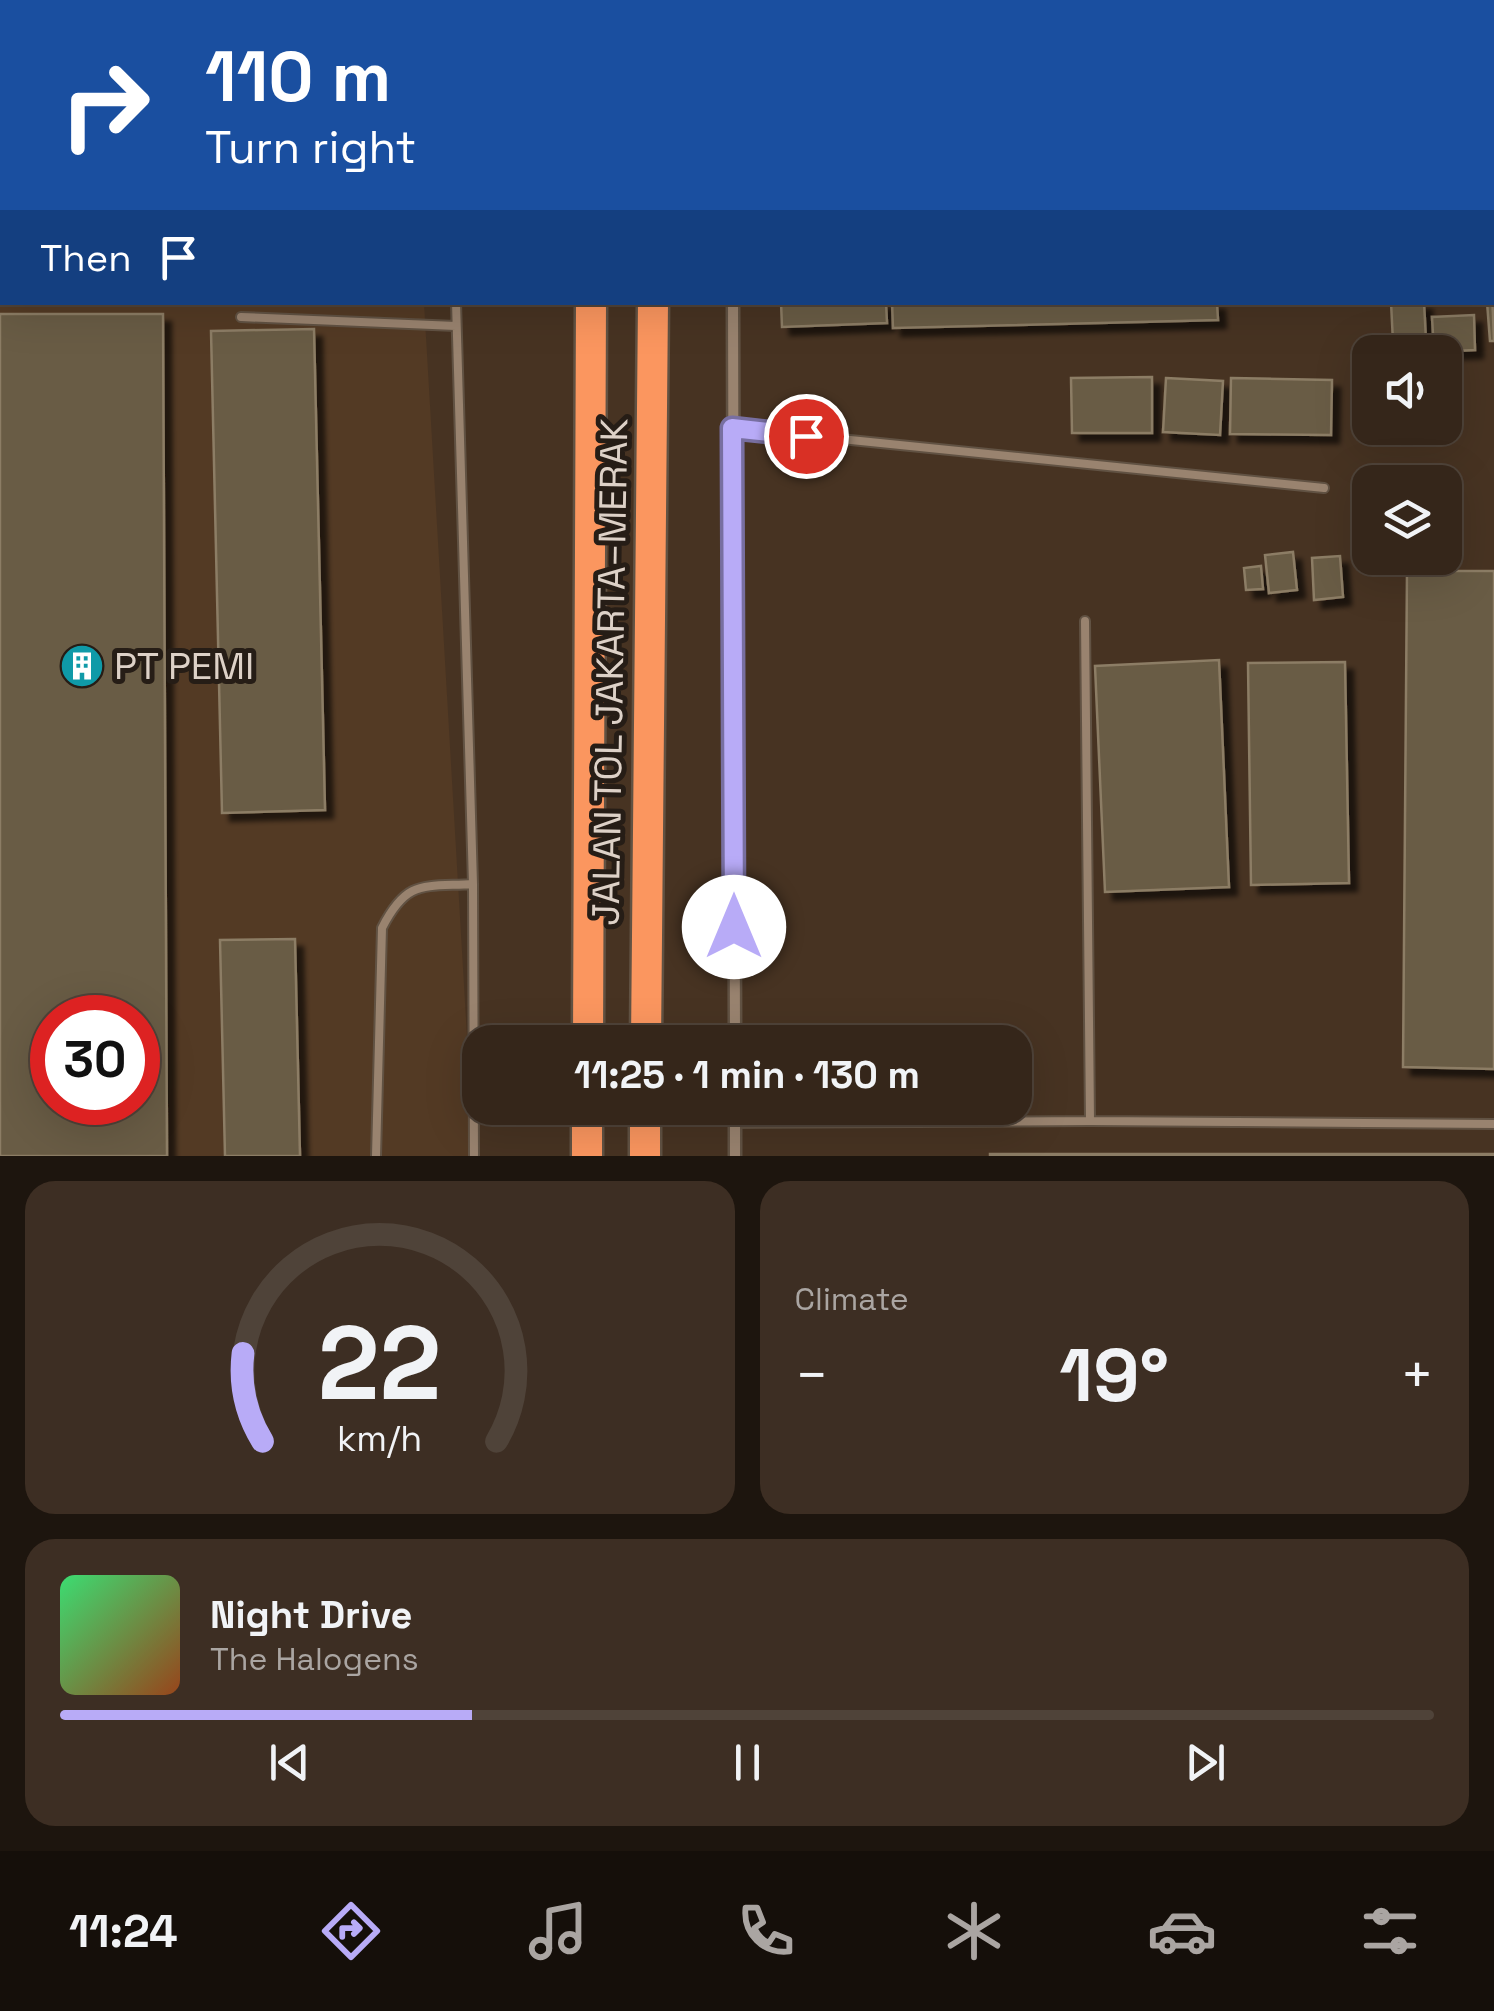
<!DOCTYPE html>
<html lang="en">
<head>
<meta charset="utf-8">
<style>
  :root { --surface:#35261a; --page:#3d2e23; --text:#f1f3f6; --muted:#aaa5a2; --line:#4f4339; --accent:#b8abf7 }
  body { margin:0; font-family:"Space Grotesk",sans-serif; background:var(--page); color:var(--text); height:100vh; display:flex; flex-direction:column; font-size:38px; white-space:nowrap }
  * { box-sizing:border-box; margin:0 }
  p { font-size:32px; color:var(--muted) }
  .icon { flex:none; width:55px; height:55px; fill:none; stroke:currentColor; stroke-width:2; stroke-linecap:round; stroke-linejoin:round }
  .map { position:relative; height:1156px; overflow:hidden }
  .side { display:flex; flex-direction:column; gap:25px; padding:25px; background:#1d150e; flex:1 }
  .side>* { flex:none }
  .banner { position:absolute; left:0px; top:0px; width:1495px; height:305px; box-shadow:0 10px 40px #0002,0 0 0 2px var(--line); background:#1a4fa0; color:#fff; overflow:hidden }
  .tools { position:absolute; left:1352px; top:335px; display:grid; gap:20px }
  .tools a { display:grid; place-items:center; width:110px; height:110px; border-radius:20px; background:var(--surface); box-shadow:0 10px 40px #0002,0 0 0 2px var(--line); font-size:50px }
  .speed { position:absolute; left:30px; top:995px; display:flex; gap:20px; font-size:50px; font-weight:700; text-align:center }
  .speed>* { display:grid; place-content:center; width:130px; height:130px; border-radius:50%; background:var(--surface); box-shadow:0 10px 40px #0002,0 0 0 2px var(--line); line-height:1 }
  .speed .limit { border:15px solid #d22; background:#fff; color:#111 }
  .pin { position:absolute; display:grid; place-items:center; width:85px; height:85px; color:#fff; margin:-42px; border:5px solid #fff; border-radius:50%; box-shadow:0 2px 10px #0007 }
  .me { position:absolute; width:110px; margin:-55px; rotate:0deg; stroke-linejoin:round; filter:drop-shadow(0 0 8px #0008) }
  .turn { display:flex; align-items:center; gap:35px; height:210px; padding:0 40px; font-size:45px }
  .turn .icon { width:130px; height:130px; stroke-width:2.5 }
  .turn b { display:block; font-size:70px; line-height:85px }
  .then { display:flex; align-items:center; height:95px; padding:0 40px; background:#0003; gap:20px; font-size:38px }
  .big { font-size:75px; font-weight:800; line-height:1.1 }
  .side .tile { flex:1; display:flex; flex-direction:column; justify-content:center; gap:15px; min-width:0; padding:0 35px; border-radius:30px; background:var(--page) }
  .side .dial { align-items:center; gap:0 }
  .dial svg { height:260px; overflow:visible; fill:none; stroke:var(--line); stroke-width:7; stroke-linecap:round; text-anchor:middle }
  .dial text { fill:var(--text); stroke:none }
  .song { display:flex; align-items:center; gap:30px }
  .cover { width:120px; height:120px; border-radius:15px; background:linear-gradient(135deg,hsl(140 70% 55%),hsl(20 70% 35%)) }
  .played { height:10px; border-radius:5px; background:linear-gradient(90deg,var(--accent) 30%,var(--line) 30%) }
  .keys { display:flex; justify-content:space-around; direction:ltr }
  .heat { display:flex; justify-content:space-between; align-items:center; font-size:55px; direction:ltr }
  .side .tiles { flex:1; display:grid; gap:25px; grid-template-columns:1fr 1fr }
  .tile:last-child { grid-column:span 2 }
  .trip { position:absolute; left:462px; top:1025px; width:570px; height:100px; border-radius:30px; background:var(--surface); box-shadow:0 10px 40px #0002,0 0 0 2px var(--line); font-weight:800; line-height:100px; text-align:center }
  .tabs { display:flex; height:160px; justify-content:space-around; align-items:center; background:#150f0a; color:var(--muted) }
  .tabs .icon { width:70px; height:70px }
  .tabs .active { color:var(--accent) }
  .tabs b { font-size:45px; color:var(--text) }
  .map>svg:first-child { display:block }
  .built { fill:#533a24; fill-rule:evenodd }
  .building { fill:#695b44; stroke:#8c7d65; stroke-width:2.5; fill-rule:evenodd; filter:url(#shadow) }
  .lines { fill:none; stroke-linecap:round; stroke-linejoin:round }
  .service-casing { stroke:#615243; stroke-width:12 }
  .minor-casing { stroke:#615243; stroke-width:15 }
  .motorway-casing { stroke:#615243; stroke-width:35 }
  .service { stroke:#99836f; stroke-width:8 }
  .minor { stroke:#99836f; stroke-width:10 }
  .motorway { stroke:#fb965f; stroke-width:30 }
  .route-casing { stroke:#786fa1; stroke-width:25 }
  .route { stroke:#b8abf7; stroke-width:18 }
  .labels { text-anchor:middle; stroke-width:10; stroke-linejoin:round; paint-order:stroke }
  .poi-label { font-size:38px; fill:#ddd1c7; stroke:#261d16; text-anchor:start }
  .street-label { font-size:38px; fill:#ddd1c7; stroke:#261d16 }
</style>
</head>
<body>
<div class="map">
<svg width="1494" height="1156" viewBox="0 0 1494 1156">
  <defs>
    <filter id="shadow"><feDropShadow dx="8" dy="8" stdDeviation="2.5" flood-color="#0009"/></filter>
  </defs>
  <rect width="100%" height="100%" fill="#473322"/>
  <path class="built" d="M 0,0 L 428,0 L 2,2 L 2,9 Z
    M 0,255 L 2,302 L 424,303 L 474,1156 L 0,1156 ZM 52,1018 L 138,1018 L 138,1102 L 52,1102 Z"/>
  <path class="building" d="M 806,0 L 880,0 L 880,2 L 806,2 Z
    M 884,0 L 1209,0 L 1209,2 L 884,2 Z
    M 1492,292 L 1494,341 L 1490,341 L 1487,302 L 1492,302 Z
    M 781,302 L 886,302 L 887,323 L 782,327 Z
    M 892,302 L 1217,302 L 1218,320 L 893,328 Z
    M 1391,302 L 1424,302 L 1426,340 L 1393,342 Z
    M 0,314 L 163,314 L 167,1156 L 0,1156 ZM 52,1018 L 138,1018 L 138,1102 L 52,1102 Z
    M 1474,315 L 1475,350 L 1434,352 L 1432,317 Z
    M 314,329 L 325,810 L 222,813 L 211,331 Z
    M 1152,377 L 1152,433 L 1072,433 L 1071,378 Z
    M 1166,378 L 1223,381 L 1220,435 L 1163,432 Z
    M 1231,378 L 1332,380 L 1331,435 L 1230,434 Z
    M 1293,552 L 1297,590 L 1269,593 L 1265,555 Z
    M 1340,556 L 1343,597 L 1314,600 L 1312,558 Z
    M 1261,566 L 1263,589 L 1246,590 L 1244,568 Z
    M 1407,571 L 1494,571 L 1494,1069 L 1403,1067 Z
    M 1219,660 L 1229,887 L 1105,892 L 1095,666 Z
    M 1345,662 L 1349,883 L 1251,885 L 1248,663 Z
    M 295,939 L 300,1156 L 225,1156 L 220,940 Z
    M 990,1154 L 1494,1154 L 1494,1156 L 990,1156 Z"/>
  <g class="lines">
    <g class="service-casing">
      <path id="service" d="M 449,0 L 449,2
        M 456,302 L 473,884 L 474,1156
        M 241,317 L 456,326
        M 733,428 L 1324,488
        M 1085,621 L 1090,1121
        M 735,1123 L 1090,1121 L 1494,1124
        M 376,1156 L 382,928 C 407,879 423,887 473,884"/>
    </g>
    <g class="minor-casing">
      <path id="minor" d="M 734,2 L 734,0
        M 0,118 L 2,118
        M 733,302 L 735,1042
        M 735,1108 L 735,1156"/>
    </g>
    <g class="motorway-casing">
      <path id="motorway" d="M 592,2 L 592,0
        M 656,2 L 656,0
        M 588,1042 L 591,302
        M 646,1042 L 653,302
        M 587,1156 L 587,1108
        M 645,1156 L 645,1108"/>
    </g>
    <use href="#service" class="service"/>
    <use href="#minor" class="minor"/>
    <use href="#motorway" class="motorway"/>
  </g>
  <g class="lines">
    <g class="route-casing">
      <path id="route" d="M 734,927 L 732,428 L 806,436"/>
    </g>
    <use href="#route" class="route"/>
  </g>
  <defs>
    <g id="building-disc" transform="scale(2.25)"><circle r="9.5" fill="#0f9aa8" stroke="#261d16"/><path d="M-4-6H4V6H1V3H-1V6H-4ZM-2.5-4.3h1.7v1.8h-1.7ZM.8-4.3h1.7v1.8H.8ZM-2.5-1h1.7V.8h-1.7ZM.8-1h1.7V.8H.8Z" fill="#fff"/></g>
  </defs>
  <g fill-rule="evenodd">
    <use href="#building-disc" x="82" y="666"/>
  </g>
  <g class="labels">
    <g class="poi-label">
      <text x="114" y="679">PT PEMI</text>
    </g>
    <g class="street-label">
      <text transform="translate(610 672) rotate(-89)" y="13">JALAN TOL JAKARTA–MERAK</text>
    </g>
  </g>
</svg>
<div class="tools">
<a><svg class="icon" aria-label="sound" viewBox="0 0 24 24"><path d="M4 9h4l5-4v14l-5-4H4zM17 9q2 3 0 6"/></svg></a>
<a><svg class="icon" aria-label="layers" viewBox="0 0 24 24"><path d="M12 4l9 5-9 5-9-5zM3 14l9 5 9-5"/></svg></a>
</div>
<div class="speed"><div class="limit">30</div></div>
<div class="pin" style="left:806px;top:436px;background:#d93025"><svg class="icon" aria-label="arrive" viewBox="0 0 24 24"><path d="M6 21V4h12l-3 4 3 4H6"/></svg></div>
<svg class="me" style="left:734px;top:927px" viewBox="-20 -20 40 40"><circle r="19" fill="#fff"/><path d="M0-13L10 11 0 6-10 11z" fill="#b8abf7"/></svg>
<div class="trip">11:25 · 1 min · 130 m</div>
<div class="banner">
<div class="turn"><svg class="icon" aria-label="right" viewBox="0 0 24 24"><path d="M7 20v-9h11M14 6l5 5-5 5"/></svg><div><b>110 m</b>Turn right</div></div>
<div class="then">Then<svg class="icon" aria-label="arrive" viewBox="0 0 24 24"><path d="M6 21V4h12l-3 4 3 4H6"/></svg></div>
</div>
</div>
<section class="side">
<div class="tiles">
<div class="tile dial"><svg viewBox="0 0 100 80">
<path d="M14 69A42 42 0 1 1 86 69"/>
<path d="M14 69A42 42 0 0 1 8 42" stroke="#b8abf7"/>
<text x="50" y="56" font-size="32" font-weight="700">22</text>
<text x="50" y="72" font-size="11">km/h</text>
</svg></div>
<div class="tile"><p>Climate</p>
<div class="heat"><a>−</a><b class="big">19°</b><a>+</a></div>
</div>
<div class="tile">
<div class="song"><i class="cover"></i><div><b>Night Drive</b><p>The Halogens</p></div></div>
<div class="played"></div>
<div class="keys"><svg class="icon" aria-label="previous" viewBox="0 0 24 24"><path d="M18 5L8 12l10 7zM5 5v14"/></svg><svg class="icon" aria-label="pause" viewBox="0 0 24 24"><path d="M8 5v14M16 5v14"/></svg><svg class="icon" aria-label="next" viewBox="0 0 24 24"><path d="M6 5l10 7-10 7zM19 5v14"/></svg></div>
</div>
</div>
</section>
<nav class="tabs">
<b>11:24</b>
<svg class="icon active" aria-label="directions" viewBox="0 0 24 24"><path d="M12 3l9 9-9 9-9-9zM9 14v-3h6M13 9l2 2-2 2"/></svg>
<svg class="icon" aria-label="music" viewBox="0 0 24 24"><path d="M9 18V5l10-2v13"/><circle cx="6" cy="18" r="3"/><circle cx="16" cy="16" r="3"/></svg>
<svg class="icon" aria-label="phone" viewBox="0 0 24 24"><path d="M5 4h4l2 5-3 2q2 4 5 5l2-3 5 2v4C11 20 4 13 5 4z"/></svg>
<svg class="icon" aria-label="climate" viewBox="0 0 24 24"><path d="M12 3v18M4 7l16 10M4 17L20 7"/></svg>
<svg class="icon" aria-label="car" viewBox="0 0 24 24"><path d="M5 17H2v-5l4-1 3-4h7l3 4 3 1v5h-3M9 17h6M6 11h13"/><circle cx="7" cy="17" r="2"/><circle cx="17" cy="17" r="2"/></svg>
<svg class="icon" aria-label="filters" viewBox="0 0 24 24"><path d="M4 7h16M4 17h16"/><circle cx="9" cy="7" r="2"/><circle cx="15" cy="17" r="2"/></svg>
</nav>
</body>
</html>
